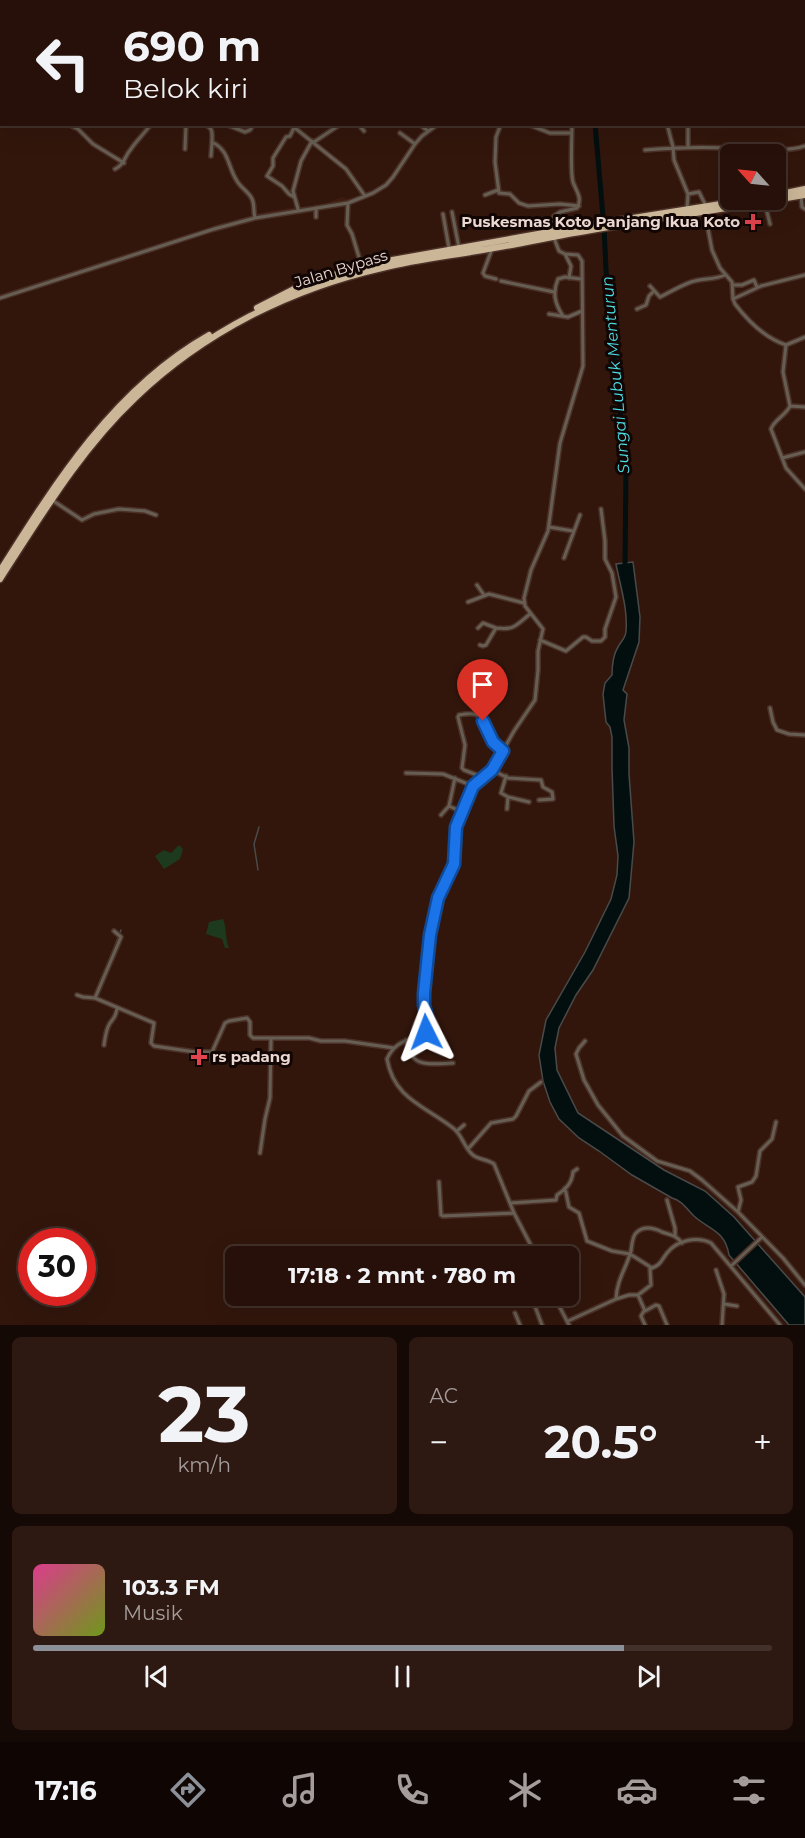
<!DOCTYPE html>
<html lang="id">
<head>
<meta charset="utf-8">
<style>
  :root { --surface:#261009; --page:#2e1912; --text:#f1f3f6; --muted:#a49d9c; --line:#42302a; --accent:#8c9099 }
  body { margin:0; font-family:Montserrat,sans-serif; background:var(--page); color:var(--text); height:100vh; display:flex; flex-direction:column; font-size:22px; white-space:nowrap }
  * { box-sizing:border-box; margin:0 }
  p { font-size:20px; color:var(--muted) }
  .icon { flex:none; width:33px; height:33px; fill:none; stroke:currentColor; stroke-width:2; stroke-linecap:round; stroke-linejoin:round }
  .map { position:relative; height:1325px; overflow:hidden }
  .sheet { display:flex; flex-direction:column; gap:12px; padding:12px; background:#150905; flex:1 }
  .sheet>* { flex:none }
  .banner { position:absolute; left:0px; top:0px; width:806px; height:126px; box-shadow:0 6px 24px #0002,0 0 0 2px var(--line); background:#261009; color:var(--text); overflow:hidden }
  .needle { width:39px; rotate:297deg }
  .tools { position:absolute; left:720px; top:144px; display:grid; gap:12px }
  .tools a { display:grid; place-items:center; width:66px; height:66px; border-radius:9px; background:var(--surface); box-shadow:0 6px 24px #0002,0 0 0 2px var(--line); font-size:30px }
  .speed { position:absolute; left:18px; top:1228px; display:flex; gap:12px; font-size:30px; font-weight:700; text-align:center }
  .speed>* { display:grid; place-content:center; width:78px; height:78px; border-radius:50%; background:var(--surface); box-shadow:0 6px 24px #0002,0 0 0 2px var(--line); line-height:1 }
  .speed .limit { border:9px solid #d22; background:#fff; color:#111 }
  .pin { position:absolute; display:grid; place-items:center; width:51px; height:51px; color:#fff; margin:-62px -26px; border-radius:50% 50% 50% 0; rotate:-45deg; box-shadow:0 0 6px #0007 }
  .pin .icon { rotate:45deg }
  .me { position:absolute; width:66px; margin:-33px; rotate:357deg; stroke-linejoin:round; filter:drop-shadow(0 0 4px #0008) }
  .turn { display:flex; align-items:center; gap:21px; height:126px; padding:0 24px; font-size:27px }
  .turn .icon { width:78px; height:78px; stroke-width:2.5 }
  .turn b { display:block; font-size:42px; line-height:51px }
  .big { font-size:45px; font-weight:700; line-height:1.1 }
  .sheet .card { flex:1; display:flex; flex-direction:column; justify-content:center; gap:9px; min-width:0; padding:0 21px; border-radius:9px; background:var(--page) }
  .sheet .dial { align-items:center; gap:0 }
  .dial b { font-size:78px; line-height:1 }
  .song { display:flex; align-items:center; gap:18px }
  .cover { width:72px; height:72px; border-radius:9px; background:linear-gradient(135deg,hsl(330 70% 55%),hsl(80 70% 35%)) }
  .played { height:6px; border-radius:3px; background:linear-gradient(90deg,var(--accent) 80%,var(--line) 80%) }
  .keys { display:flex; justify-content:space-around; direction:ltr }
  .heat { display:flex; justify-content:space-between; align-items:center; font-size:33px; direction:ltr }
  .sheet .tiles { flex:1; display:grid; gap:12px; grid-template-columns:1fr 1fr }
  .card:last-child { grid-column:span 2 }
  .trip { position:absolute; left:225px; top:1246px; width:354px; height:60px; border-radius:9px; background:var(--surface); box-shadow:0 6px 24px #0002,0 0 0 2px var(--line); font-weight:700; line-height:60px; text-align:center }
  .tabs { display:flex; height:96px; justify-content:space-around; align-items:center; background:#0f0604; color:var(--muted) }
  .tabs .icon { width:42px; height:42px }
  .tabs .selected { color:var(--accent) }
  .tabs b { font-size:27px; color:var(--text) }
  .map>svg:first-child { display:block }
  .built { fill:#3e1b0f }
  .green { fill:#1d391e }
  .water { fill:#030e0f; stroke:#494b4a; stroke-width:1.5 }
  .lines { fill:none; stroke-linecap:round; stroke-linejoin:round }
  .stream { stroke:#494b4a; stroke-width:1.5 }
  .river { stroke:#030e0f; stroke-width:5 }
  .minor-casing { stroke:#4c3128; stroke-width:6 }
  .highway-casing { stroke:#4c3128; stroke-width:9 }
  .minor { stroke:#665e52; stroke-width:3 }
  .highway { stroke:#cbb698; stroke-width:6 }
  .route-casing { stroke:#114b97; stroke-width:15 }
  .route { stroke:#1a73e8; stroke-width:10 }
  .health-dot { fill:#e0444e; stroke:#110603; stroke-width:2 }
  .labels { text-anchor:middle; stroke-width:6; stroke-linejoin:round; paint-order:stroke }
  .poi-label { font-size:15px; font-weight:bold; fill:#ecd8d2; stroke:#110603; text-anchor:end }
  .street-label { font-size:15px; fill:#ecd8d2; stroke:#110603 }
  .water-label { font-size:16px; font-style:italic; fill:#4cdce5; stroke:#110603 }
</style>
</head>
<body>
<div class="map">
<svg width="805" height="1325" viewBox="0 0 805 1325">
  <rect width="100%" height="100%" fill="#32160c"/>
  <path class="built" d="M 342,197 L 346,199 L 356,197 L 359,200 L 354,204 L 340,206 L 338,207 L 321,208 L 299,214 L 260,220 L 259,213 L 289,208 L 322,205 Z"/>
  <path class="green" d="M 179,845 L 183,849 L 180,859 L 164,869 L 155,856 L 164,850 L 171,853 Z
    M 223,919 C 227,929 225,938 229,948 L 225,948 L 222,939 L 206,934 L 209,922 Z"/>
  <path class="water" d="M 633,562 L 640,617 L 639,642 L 623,690 L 627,694 L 624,720 L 629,748 L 629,774 L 634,842 L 629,898 L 593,970 L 576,995 L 559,1028 L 555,1048 L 557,1070 L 578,1113 L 664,1170 L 705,1191 L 734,1217 L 805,1297 L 805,1325 L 789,1325 L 729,1255 C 725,1230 709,1230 694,1216 C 687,1209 681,1200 672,1198 L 632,1175 L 599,1151 L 579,1138 L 559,1119 L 550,1102 L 543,1081 L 539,1055 L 546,1020 L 585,952 L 611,899 L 617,875 L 618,856 L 614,826 L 612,768 L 612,737 L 610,727 L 606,722 L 603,694 L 605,683 L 612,675 C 612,666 613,655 618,647 C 621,641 626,638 626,631 C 628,609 620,585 616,564 Z"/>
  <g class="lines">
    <path class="stream" d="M 258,870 L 254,844 L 259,827
      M 111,956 L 121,930"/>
    <path class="river" d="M 588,0 L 588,2
      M 595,124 L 604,228 L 607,290 L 626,466 L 625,568"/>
    <g class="minor-casing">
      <path id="minor" d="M 148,0 L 148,2
        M 197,0 L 197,2
        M 523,0 L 524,2
        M 8,2 L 8,0
        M 61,2 L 62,0
        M 308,2 L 310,0
        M 571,2 L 572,0
        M 642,2 L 642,0
        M 710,2 L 721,2
        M 777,2 L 794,0
        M 0,93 L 2,93
        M 804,120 L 805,121
        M 68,124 L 78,129 L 93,144 L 124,163
        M 203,124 C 214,128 212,132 212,142 C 230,151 227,166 237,181 C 241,188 249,192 252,199 C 255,205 253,211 255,218
        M 225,124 L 245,132 L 250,130 L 254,124
        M 290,124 L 346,169 L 365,196
        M 358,124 L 364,131
        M 419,124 L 428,131
        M 501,124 L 496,137 L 495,162 L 499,193 L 510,194 L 519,203 L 528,206 L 560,204 L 579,206
        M 527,124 L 550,133 L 571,133
        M 667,124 L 673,147 L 674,160 L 688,194 L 687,209
        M 688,124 L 688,146
        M 400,133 L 415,144
        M 314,142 L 341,124
        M 185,149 L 186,124
        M 645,150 C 675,147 704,147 734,148 C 757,148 783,153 805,146
        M 211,156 L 212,142
        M 115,169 C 125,164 124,157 131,149 C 137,140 145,133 151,124
        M 688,194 L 699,192 L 706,206
        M 485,195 L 498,190
        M 801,196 L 802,207 L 805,209
        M 294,197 L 289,194 L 282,186 L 267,176 L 273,166 L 273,158 L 286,137 L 290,136 L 294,128
        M 348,203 L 347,225 L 352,234 L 362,267
        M 765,204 L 770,224
        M 316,208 L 316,217
        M 298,209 L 293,191 L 301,161 L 312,141
        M 452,212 L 459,248
        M 705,213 L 712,250 L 720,268 L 732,282 L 733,299 L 735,304 C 748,321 765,338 786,345 L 783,372 L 790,406 C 786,415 774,420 771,429 L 786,468 L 805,489
        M 443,214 L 449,248
        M 552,231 L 554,216 L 560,212 L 577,208 C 583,198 576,191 573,182 C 570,172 572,137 572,124
        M 492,249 L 483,273 L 485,276 L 496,279
        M 565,254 L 571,266 L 569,278
        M 501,281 L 554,292
        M 733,285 L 742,285 L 754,280 L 757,287
        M 650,286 L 660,297 C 670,292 680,286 691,282 C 703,278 714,280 725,275
        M 0,298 L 214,229 L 255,218 L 348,203 L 373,193 L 386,185 L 393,177 L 415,144 L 422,136 L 438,124
        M 733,299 L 761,286 L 805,275
        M 637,309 L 646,305 L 649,296 L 654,291
        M 549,314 L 568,317 L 582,311
        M 563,316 C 555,304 552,293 558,279 L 565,277 L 581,279
        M 786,345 L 805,337
        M 790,406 L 805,407
        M 782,458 L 805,452
        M 52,500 L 82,520 L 94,514 L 119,509 L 145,511 L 156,515
        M 549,527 L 573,531
        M 564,558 L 580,515
        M 477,585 L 484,595
        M 468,602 L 489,594 L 524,603
        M 478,628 L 483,623 L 496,628
        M 540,640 L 566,651 L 583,637 L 586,637 L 592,641 L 601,641 L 605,637 L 605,629 L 616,597 L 612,573 L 605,559 L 605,541 L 601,509
        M 480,645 L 483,646 L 486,645 L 496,628 C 515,630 515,626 530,614
        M 770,708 L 773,722 L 777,730 L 789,734 L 805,735
        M 492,770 L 508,778 L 541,780 L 543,787 L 552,792 L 553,799 L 539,800
        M 406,773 L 443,774 L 473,786
        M 506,776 L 501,793 L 508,797 L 529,802
        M 482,777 L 464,770 L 462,768 L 465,745 L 458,717 L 459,715 C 464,714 469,713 474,714 C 487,716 488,743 503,751
        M 455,778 L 449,806 L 462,812
        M 507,809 L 508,797
        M 441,815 L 449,806
        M 77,995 L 83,997 L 95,998 L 154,1023 L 151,1043 L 154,1046 L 195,1052 L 212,1052 L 225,1023 L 229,1021 L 247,1018 L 250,1022 L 250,1035 L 253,1038 L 309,1038 L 321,1041 L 345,1041 L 394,1048
        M 95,998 L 121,937 L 114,931
        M 406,1040 C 408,1045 410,1054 414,1058 C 422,1067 442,1063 453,1063
        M 585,1041 L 579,1048 L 576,1054 L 584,1080 L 598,1105 L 623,1136 L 657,1161 L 690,1171 L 702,1180 L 738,1212 L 783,1258 L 805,1285
        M 104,1045 C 105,1038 106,1029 110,1023 C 114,1018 116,1016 117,1008
        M 212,1061 L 212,1052
        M 457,1131 L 464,1125
        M 468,1149 L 491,1123 L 513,1119 L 516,1116 L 529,1091 L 541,1082
        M 260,1153 L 265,1119 L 270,1098 L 271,1039
        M 439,1182 L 441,1215 L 443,1216 L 514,1213
        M 565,1188 L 569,1207 L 579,1213 L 587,1241 L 612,1251 L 630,1254 L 652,1268
        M 667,1200 L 675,1228 L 675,1236
        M 511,1203 L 556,1200 L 557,1195 C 566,1189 572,1183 573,1172 L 577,1169
        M 738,1212 L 741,1200 L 738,1187 L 752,1182 L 756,1176 L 760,1151 L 772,1139 L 776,1122
        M 537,1257 L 514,1213 L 494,1164 C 487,1159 479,1160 473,1155 C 464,1148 462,1134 453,1128 C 425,1106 394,1099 387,1059 C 396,1038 414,1041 429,1029 L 430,1025 L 424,1005 L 424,993 L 430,935 L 438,898 L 454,864 L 456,827 L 473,786 L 492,770 L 514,731 L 535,700 L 538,670 L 538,651 L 543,629 L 525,606 L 524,598 L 531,570 L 548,531 L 560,443 L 583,366 L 582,261 L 578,255 L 565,254 L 559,251 L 554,238
        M 731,1266 L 762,1237
        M 716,1270 L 724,1294 L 722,1325
        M 638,1295 L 645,1311 L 656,1305 L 659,1306 L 667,1325
        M 555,1298 L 569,1325
        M 616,1299 L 629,1295 L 638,1295 L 651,1285 L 650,1269 C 662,1264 660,1262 667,1253 C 677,1240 697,1236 711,1243 L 780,1325
        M 724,1304 L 737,1306
        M 644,1311 L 641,1316 L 645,1325
        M 515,1313 L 520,1325
        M 568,1321 L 616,1299 C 617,1279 626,1269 631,1251 C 632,1245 632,1237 636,1233 C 644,1225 654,1228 662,1232 C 671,1235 676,1235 682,1243
        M 542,1325 L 533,1301 L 555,1298"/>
    </g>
    <g class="highway-casing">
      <path id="highway" d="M 776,195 L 805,189
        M 257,308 L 302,285 L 330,276 L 381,262 L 583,226 L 746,200
        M 0,571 C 56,482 115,388 209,335
        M 0,579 C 41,516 80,450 135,398 C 204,332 290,289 382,268 C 419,259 457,255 494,248 C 525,243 555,236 586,231 C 659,218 732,208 805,195"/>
    </g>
    <use href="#minor" class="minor"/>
    <use href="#highway" class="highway"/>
  </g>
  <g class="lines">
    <g class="route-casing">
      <path id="route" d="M 426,1032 L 430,1028 L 424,1005 L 424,993 L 430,935 L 438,898 L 454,864 L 456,827 L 473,786 L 492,770 L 503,751 L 493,742 L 483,721"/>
    </g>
    <use href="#route" class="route"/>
  </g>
  <g class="health-dot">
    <path d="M750 213h6v6h6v6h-6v6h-6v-6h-6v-6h6z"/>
    <path d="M196 1048h6v6h6v6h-6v6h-6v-6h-6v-6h6z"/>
  </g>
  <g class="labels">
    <g class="poi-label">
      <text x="740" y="227">Puskesmas Koto Panjang Ikua Koto</text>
      <text x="212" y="1062" text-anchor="start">rs padang</text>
    </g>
    <g class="street-label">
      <text transform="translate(341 269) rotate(-17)" y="5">Jalan Bypass</text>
    </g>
    <g class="water-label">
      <text transform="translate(615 375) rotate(-95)" y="6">Sungai Lubuk Menturun</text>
    </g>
  </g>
</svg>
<div class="tools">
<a><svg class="needle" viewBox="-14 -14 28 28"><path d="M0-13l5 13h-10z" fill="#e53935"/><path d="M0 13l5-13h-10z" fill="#a49d9c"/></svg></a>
</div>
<div class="speed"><div class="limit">30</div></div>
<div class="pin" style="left:483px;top:721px;background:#d93025"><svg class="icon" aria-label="arrive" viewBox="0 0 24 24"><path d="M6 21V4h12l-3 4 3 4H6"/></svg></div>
<svg class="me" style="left:426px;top:1032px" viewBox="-20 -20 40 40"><path d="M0-17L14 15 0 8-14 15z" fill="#1a73e8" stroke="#fff" stroke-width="4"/></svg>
<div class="trip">17:18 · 2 mnt · 780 m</div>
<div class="banner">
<div class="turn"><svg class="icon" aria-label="left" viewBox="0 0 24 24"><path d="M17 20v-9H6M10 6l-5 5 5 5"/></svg><div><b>690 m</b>Belok kiri</div></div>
</div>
</div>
<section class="sheet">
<div class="tiles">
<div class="card dial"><b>23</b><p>km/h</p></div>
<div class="card"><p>AC</p>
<div class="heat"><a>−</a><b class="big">20.5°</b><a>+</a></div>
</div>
<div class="card">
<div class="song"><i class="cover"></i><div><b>103.3 FM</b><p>Musik</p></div></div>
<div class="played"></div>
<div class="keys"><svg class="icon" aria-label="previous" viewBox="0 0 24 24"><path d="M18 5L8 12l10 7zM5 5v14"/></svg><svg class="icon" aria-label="pause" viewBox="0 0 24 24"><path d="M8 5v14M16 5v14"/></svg><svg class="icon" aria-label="next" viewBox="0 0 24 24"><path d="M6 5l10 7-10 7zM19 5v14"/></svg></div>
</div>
</div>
</section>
<nav class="tabs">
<b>17:16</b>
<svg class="icon selected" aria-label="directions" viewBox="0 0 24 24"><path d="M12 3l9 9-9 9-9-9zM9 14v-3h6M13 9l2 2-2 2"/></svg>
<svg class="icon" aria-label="music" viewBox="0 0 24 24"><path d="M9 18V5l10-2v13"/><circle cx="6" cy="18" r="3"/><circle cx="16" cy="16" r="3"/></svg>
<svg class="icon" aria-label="phone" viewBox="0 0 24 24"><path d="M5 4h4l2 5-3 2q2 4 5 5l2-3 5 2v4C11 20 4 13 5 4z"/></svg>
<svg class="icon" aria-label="climate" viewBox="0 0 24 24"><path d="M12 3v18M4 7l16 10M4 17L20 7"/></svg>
<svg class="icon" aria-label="car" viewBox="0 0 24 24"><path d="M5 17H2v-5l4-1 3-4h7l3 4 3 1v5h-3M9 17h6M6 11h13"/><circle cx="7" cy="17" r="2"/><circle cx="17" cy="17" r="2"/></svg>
<svg class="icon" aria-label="filters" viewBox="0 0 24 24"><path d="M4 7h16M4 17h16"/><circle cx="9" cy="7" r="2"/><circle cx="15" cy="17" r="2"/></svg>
</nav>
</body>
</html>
